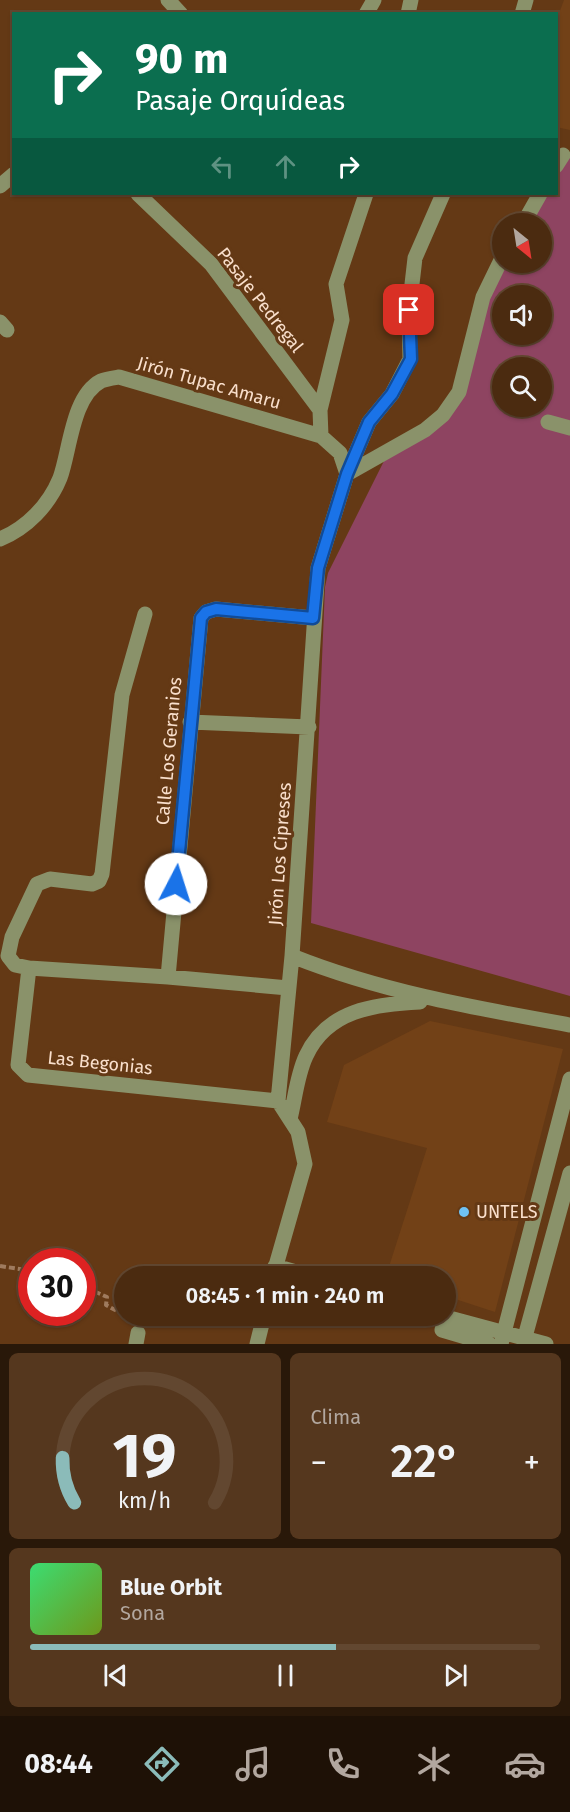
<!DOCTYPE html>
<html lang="es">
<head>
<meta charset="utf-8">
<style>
  :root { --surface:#4b2b10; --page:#55371e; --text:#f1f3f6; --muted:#b2a79f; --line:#624730; --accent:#8bbbb9 }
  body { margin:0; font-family:"Fira Sans",sans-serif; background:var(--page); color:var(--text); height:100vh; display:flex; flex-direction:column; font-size:22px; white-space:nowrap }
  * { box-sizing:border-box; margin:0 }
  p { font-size:20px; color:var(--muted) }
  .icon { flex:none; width:33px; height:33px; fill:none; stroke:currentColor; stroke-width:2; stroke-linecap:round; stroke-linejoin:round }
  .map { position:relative; height:1344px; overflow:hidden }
  .side { display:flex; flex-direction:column; gap:9px; padding:9px; background:#291809; flex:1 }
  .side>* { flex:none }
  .hud { position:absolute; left:12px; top:12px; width:546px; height:183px; border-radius:0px; box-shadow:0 2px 4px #0004,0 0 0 2px var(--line); background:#0b6e4f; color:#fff; overflow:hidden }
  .needle { width:39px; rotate:150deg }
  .tools { position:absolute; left:492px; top:213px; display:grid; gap:12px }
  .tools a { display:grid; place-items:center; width:60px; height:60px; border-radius:50%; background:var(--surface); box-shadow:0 2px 4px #0004,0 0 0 2px var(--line); font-size:30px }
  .speed { position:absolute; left:18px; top:1248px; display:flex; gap:12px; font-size:30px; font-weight:700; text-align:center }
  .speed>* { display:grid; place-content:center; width:78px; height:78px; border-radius:50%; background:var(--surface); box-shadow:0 2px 4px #0004,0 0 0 2px var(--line); line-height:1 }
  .speed .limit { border:9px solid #d22; background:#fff; color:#111 }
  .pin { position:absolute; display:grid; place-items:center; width:51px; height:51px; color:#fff; margin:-26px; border-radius:12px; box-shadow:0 3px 9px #0006 }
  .me { position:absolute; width:66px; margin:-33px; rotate:5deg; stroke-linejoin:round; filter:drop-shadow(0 0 4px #0008) }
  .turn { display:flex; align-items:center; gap:21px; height:126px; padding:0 24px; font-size:27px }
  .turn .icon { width:78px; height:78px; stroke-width:2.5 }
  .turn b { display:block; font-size:42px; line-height:51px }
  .lanes { display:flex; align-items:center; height:57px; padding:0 24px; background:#0003; justify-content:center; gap:30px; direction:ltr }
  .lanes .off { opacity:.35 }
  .big { font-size:45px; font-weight:600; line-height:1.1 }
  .side .widget { flex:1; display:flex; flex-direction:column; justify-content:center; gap:9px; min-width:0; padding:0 21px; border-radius:9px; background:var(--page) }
  .side .dial { align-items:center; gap:0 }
  .dial svg { height:156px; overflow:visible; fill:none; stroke:var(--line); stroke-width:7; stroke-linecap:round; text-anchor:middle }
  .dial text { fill:var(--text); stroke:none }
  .song { display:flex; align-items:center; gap:18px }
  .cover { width:72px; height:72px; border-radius:9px; background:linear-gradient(135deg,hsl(140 70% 55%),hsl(80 70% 35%)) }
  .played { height:6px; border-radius:3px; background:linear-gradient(90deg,var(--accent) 60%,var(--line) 60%) }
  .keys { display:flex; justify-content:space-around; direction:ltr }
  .heat { display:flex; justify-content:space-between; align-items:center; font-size:33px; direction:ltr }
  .side .tiles { flex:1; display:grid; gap:9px; grid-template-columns:1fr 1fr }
  .widget:last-child { grid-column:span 2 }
  .trip { position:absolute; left:114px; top:1266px; width:342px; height:60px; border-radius:30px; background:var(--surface); box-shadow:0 2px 4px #0004,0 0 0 2px var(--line); font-weight:600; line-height:60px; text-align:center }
  .menu { display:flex; height:96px; justify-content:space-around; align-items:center; background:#1e1106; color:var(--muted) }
  .menu .icon { width:42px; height:42px }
  .menu .on { color:var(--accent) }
  .menu b { font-size:27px; color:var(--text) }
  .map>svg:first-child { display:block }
  .built { fill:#724117 }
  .green { fill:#8e4461; fill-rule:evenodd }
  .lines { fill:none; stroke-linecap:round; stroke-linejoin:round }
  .path { stroke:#9f7b5e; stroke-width:4; stroke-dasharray:6 3; stroke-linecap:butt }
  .minor { stroke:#8a926a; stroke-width:15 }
  .route-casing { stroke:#114b97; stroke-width:15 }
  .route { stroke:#1a73e8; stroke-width:10 }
  .poi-dot { fill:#6fc2f4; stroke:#643915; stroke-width:2 }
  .labels { text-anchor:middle; stroke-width:6; stroke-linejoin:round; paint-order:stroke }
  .street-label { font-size:18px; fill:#f9dfcc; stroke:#643915 }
  .poi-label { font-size:18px; fill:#f9dfcc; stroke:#643915; text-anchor:start }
</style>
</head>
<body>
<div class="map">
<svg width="570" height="1344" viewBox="0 0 570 1344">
  <rect width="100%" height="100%" fill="#643915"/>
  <path class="built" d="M 564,0 L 570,0 L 570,130 L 556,127 L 557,19 Z
    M 430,1021 L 563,1049 L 495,1312 L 446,1296 L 446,1276 L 386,1276 L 427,1148 L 327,1122 L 344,1065 Z"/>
  <path class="green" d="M 570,155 L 570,996 L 311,923 L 325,587 L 328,573 L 386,457 L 443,423 L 486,301 L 504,263 L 542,262 L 542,224 L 527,223 L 546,194 L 556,194 L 557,176 ZM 502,296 L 542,296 L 542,334 L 502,334 ZM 502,368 L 542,368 L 542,406 L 502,406 Z"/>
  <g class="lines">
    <path class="path" d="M 0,1266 L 32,1271
      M 82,1294 L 85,1296 L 89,1289 L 107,1297 L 106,1305 L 124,1315"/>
    <path class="minor" d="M 168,0 L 181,14
      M 366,14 L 374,0
      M 408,14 L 411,0
      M 522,14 L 526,0
      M 556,166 L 563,155
      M 0,186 L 14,174
      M 138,194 L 211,264 L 320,410
      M 523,224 L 540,194
      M 0,322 L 7,330
      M 548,422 L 570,428
      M 321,436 L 320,410 L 342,320 L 336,284 L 366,194
      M 347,474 L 369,422 L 392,394 L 410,359 L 409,310 L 415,258 L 443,194
      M 347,474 L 425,430 L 443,415 L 459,392 L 483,297 L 502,258
      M 0,539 C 27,528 49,505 60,478 C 70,451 72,396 101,381 C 106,379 113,378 119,377 L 321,436 L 340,453 L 347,474 L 318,568 L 292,956 L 278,1101 L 298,1132 L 305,1164 L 273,1276
      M 145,614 L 122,695 L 102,874 L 99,881 L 92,884 L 50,879 L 37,884 L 12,937 L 8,956 L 15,965 L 29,968 L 168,977 L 288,988
      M 190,722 L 309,727
      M 292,956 C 382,992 475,1008 570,1025
      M 29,968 L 18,1065 L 28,1075 L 278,1101
      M 168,977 L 201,618 L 206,612 L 216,609 L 313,618
      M 290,1119 C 295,1099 297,1075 306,1056 C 327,1010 375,1004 420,1002
      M 275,1266 L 310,1276
      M 442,1316 L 546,1344
      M 445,1317 L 442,1330 L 489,1344
      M 136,1344 L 138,1333
      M 257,1344 L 264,1316
      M 501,1344 L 570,1079
      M 523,1344 L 570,1173"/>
  </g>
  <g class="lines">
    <g class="route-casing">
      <path id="route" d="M 176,884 L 201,618 L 206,612 L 216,609 L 313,618 L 318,568 L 347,474 L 369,422 L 392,394 L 411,359 L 409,310"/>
    </g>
    <use href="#route" class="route"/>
  </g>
  <circle class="poi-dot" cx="464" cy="1212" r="6"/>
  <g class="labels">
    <g class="street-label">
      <text transform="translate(260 300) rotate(52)" y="6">Pasaje Pedregal</text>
      <text transform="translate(209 383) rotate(16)" y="6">Jirón Tupac Amaru</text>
      <text transform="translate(169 751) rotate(-85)" y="6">Calle Los Geranios</text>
      <text transform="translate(280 854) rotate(-86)" y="6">Jirón Los Cipreses</text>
      <text transform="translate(100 1063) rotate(6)" y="6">Las Begonias</text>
    </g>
    <g class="poi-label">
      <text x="476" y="1218">UNTELS</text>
    </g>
  </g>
</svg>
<div class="tools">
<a><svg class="needle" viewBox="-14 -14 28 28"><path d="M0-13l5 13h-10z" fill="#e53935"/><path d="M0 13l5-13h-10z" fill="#b2a79f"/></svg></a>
<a><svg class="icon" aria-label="sound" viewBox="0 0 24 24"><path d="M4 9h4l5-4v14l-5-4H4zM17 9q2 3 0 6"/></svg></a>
<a><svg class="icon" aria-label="search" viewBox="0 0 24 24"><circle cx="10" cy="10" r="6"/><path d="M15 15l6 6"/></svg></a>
</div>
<div class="speed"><div class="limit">30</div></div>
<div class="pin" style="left:409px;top:310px;background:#d93025"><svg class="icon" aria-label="arrive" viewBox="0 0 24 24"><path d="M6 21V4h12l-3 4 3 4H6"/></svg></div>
<svg class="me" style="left:176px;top:884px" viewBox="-20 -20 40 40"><circle r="19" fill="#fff"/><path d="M0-13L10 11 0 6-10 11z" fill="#1a73e8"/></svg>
<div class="trip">08:45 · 1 min · 240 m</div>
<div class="hud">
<div class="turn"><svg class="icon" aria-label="right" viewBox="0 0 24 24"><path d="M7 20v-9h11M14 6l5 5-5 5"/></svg><div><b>90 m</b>Pasaje Orquídeas</div></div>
<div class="lanes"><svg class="icon off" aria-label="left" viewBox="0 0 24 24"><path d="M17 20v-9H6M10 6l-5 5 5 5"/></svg><svg class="icon off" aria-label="ahead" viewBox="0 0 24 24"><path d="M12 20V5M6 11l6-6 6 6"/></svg><svg class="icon" aria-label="right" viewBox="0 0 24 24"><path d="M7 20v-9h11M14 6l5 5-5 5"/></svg></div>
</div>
</div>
<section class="side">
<div class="tiles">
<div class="widget dial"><svg viewBox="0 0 100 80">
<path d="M14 69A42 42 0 1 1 86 69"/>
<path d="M14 69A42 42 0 0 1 8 46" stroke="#8bbbb9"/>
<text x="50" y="56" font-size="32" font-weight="700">19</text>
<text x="50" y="72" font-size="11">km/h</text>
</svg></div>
<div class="widget"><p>Clima</p>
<div class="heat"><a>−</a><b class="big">22°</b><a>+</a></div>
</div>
<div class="widget">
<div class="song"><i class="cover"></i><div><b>Blue Orbit</b><p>Sona</p></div></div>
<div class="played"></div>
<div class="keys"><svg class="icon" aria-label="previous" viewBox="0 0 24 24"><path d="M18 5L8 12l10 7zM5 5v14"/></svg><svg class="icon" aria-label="pause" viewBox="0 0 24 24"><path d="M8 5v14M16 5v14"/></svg><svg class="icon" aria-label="next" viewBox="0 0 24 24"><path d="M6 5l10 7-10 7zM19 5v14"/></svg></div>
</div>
</div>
</section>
<nav class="menu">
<b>08:44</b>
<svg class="icon on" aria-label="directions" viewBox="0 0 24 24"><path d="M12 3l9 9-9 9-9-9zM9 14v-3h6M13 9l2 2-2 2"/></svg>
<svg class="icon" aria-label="music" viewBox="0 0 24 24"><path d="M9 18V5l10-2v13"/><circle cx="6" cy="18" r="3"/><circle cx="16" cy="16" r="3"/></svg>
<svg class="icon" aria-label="phone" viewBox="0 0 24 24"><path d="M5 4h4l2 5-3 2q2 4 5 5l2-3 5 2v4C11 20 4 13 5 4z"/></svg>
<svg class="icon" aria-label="climate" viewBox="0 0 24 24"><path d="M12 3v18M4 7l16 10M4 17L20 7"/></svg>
<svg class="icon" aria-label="car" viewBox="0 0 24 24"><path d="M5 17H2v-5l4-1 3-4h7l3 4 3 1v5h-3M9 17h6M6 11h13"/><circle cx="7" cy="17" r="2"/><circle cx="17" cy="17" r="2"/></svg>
</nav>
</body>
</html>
